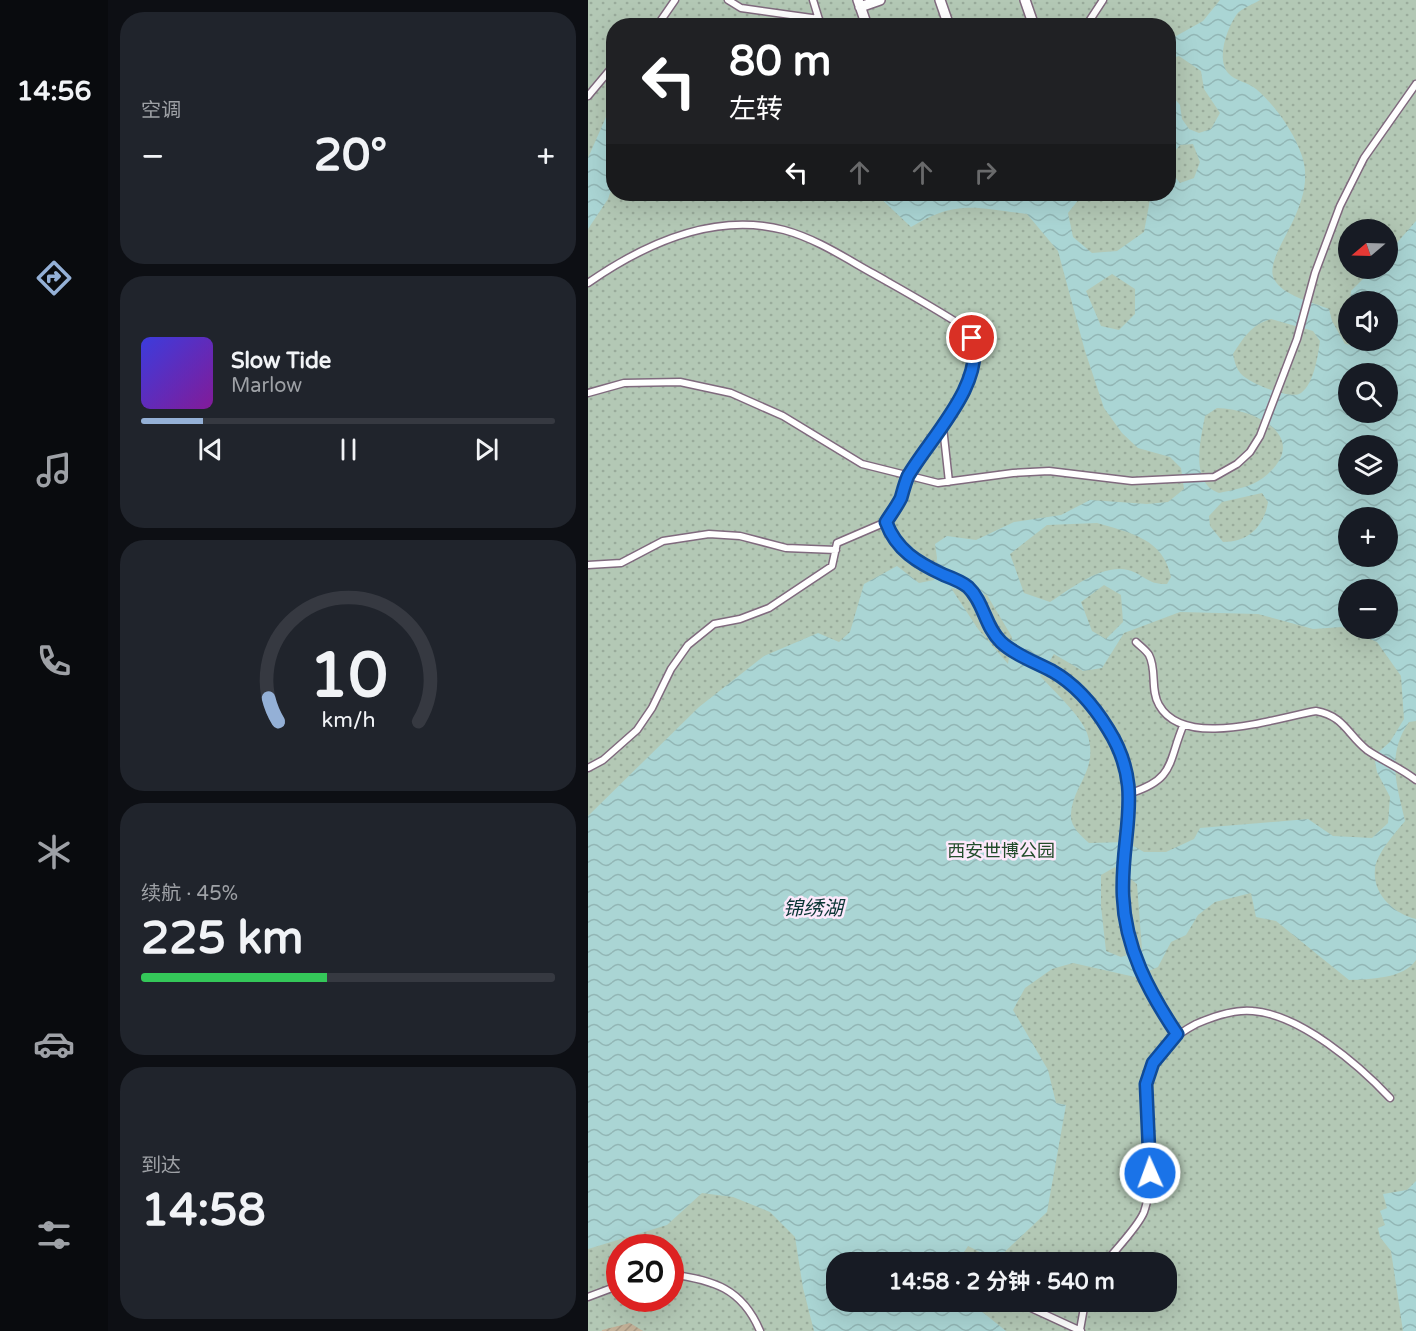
<!DOCTYPE html>
<html lang="zh">
<head>
<meta charset="utf-8">
<style>
  :root { --surface:#171b24; --page:#20242c; --text:#f1f3f6; --muted:#9ea1a6; --line:#363941; --accent:#94b0d6 }
  body { margin:0; font-family:"Varela Round","Noto Sans SC",sans-serif; background:var(--page); color:var(--text); height:100vh; display:flex; flex-direction:column; font-size:22px; white-space:nowrap }
  * { box-sizing:border-box; margin:0 }
  p { font-size:20px; color:var(--muted) }
  .icon { flex:none; width:33px; height:33px; fill:none; stroke:currentColor; stroke-width:2; stroke-linecap:round; stroke-linejoin:round }
  .map { position:relative; flex:1; overflow:hidden }
  .details { display:flex; flex-direction:column; gap:12px; padding:12px; background:#0d0f14; width:480px }
  .details>* { flex:none }
  .top-card { position:absolute; left:18px; top:18px; width:570px; height:183px; border-radius:24px; box-shadow:0 6px 24px #0002; background:#202124; color:#fff; overflow:hidden }
  .needle { width:39px; rotate:251deg }
  .buttons { position:absolute; left:750px; top:219px; display:grid; gap:12px }
  .buttons a { display:grid; place-items:center; width:60px; height:60px; border-radius:50%; background:var(--surface); box-shadow:0 6px 24px #0002; font-size:30px }
  .speed { position:absolute; left:18px; top:1234px; display:flex; gap:12px; font-size:30px; font-weight:700; text-align:center }
  .speed>* { display:grid; place-content:center; width:78px; height:78px; border-radius:50%; background:var(--surface); box-shadow:0 6px 24px #0002; line-height:1 }
  .speed .limit { border:9px solid #d22; background:#fff; color:#111 }
  .pin { position:absolute; display:grid; place-items:center; width:51px; height:51px; color:#fff; margin:-26px; border:3px solid #fff; border-radius:50%; box-shadow:0 2px 6px #0007 }
  .me { position:absolute; width:66px; margin:-33px; rotate:358deg; stroke-linejoin:round; filter:drop-shadow(0 0 4px #0008) }
  .turn { display:flex; align-items:center; gap:21px; height:126px; padding:0 24px; font-size:27px }
  .turn .icon { width:78px; height:78px; stroke-width:2.5 }
  .turn b { display:block; font-size:42px; line-height:51px }
  .lanes { display:flex; align-items:center; height:57px; padding:0 24px; background:#0003; justify-content:center; gap:30px; direction:ltr }
  .lanes .off { opacity:.35 }
  .big { font-size:45px; font-weight:700; line-height:1.1 }
  .details .card { flex:1; display:flex; flex-direction:column; justify-content:center; gap:9px; min-width:0; padding:0 21px; border-radius:24px; background:var(--page) }
  .details .dial { align-items:center; gap:0 }
  .dial svg { height:156px; overflow:visible; fill:none; stroke:var(--line); stroke-width:7; stroke-linecap:round; text-anchor:middle }
  .dial text { fill:var(--text); stroke:none }
  .song { display:flex; align-items:center; gap:18px }
  .cover { width:72px; height:72px; border-radius:9px; background:linear-gradient(135deg,hsl(240 70% 55%),hsl(290 70% 35%)) }
  .played { height:6px; border-radius:3px; background:linear-gradient(90deg,var(--accent) 15%,var(--line) 15%) }
  .keys { display:flex; justify-content:space-around; direction:ltr }
  .heat { display:flex; justify-content:space-between; align-items:center; font-size:33px; direction:ltr }
  .charge { height:9px; border-radius:4px; background:linear-gradient(90deg,#34c759 45%,var(--line) 0) }
  .trip { position:absolute; left:238px; top:1252px; width:351px; height:60px; border-radius:24px; background:var(--surface); box-shadow:0 6px 24px #0002; font-weight:700; line-height:60px; text-align:center }
  main { display:flex; flex:1; min-height:0 }
  .dock { display:flex; flex-direction:column; width:108px; justify-content:space-around; align-items:center; background:#090b0e; color:var(--muted) }
  .dock .icon { width:42px; height:42px }
  .dock .on { color:var(--accent) }
  .dock b { font-size:27px; color:var(--text) }
  .map>svg:first-child { display:block }
  .grass { fill:url(#grass-dots); fill-rule:evenodd }
  .water { fill:url(#water-waves); fill-rule:evenodd }
  .building { fill:url(#building-hatch) }
  .lines { fill:none; stroke-linecap:round; stroke-linejoin:round }
  .service-casing { stroke:#806a7e; stroke-width:9 }
  .pedestrian-casing { stroke:#806a7e; stroke-width:12 }
  .service { stroke:#fff; stroke-width:6 }
  .pedestrian { stroke:#fff; stroke-width:9 }
  .route-casing { stroke:#114b97; stroke-width:15 }
  .route { stroke:#1a73e8; stroke-width:10 }
  .labels { text-anchor:middle; stroke-width:5; stroke-linejoin:round; paint-order:stroke }
  .park-label { font-size:18px; fill:#224c2a; stroke:#fde8fb }
  .water-label { font-size:20px; font-style:italic; fill:#0b3535; stroke:#fde8fb }
</style>
</head>
<body>
<main>
<nav class="dock">
<b>14:56</b>
<svg class="icon on" aria-label="directions" viewBox="0 0 24 24"><path d="M12 3l9 9-9 9-9-9zM9 14v-3h6M13 9l2 2-2 2"/></svg>
<svg class="icon" aria-label="music" viewBox="0 0 24 24"><path d="M9 18V5l10-2v13"/><circle cx="6" cy="18" r="3"/><circle cx="16" cy="16" r="3"/></svg>
<svg class="icon" aria-label="phone" viewBox="0 0 24 24"><path d="M5 4h4l2 5-3 2q2 4 5 5l2-3 5 2v4C11 20 4 13 5 4z"/></svg>
<svg class="icon" aria-label="climate" viewBox="0 0 24 24"><path d="M12 3v18M4 7l16 10M4 17L20 7"/></svg>
<svg class="icon" aria-label="car" viewBox="0 0 24 24"><path d="M5 17H2v-5l4-1 3-4h7l3 4 3 1v5h-3M9 17h6M6 11h13"/><circle cx="7" cy="17" r="2"/><circle cx="17" cy="17" r="2"/></svg>
<svg class="icon" aria-label="filters" viewBox="0 0 24 24"><path d="M4 7h16M4 17h16"/><circle cx="9" cy="7" r="2"/><circle cx="15" cy="17" r="2"/></svg>
</nav>
<section class="details">
<div class="card"><p>空调</p>
<div class="heat"><a>−</a><b class="big">20°</b><a>+</a></div>
</div>
<div class="card">
<div class="song"><i class="cover"></i><div><b>Slow Tide</b><p>Marlow</p></div></div>
<div class="played"></div>
<div class="keys"><svg class="icon" aria-label="previous" viewBox="0 0 24 24"><path d="M18 5L8 12l10 7zM5 5v14"/></svg><svg class="icon" aria-label="pause" viewBox="0 0 24 24"><path d="M8 5v14M16 5v14"/></svg><svg class="icon" aria-label="next" viewBox="0 0 24 24"><path d="M6 5l10 7-10 7zM19 5v14"/></svg></div>
</div>
<div class="card dial"><svg viewBox="0 0 100 80">
<path d="M14 69A42 42 0 1 1 86 69"/>
<path d="M14 69A42 42 0 0 1 9 57" stroke="#94b0d6"/>
<text x="50" y="56" font-size="32" font-weight="700">10</text>
<text x="50" y="72" font-size="11">km/h</text>
</svg></div>
<div class="card"><p>续航 · 45%</p><b class="big">225 km</b><div class="charge"></div></div>
<div class="card"><p>到达</p><b class="big">14:58</b></div>
</section>
<div class="map">
<svg width="828" height="1331" viewBox="0 0 828 1331">
  <defs>
    <pattern id="grass-dots" width="8" height="8" patternUnits="userSpaceOnUse" patternTransform="scale(1.5)"><rect width="8" height="8" fill="#b3c8b5"/><path d="M2 2h.1M6 6h.1" fill="none" stroke="#99ab9b" stroke-width="1.8" stroke-linecap="round"/></pattern>
    <pattern id="water-waves" width="16" height="10" patternUnits="userSpaceOnUse" patternTransform="scale(1.5)"><rect width="16" height="10" fill="#aad5d4"/><path d="M0 5q4-4 8 0t8 0" fill="none" stroke="#92b6b5"/></pattern>
    <pattern id="building-hatch" width="6" height="6" patternUnits="userSpaceOnUse" patternTransform="scale(1.5)"><rect width="6" height="6" fill="#c3b097"/><path d="M-1 1l2-2M0 6l6-6M5 7l2-2" fill="none" stroke="#a79681"/></pattern>
  </defs>
  <rect width="100%" height="100%" fill="#f2d9f0"/>
  <path class="grass" d="M 0,0 L 828,0 L 828,1331 L 0,1331 ZM 26,26 L 580,26 L 580,194 L 26,194 ZM 760,230 L 800,230 L 800,268 L 760,268 ZM 760,302 L 800,302 L 800,340 L 760,340 ZM 760,374 L 800,374 L 800,412 L 760,412 ZM 760,446 L 800,446 L 800,484 L 760,484 ZM 760,518 L 800,518 L 800,556 L 760,556 ZM 760,590 L 800,590 L 800,628 L 760,628 ZM 32,1248 L 82,1248 L 82,1299 L 32,1299 ZM 249,1263 L 579,1263 L 579,1302 L 249,1302 Z"/>
  <path class="water" d="M 632,0 L 672,0 C 666,4 654,8 649,14 C 639,28 628,58 640,73 C 647,81 660,82 668,89 C 687,105 706,132 714,156 C 731,207 674,254 686,279 C 695,296 724,302 741,309 L 744,321 L 757,344 L 774,347 L 775,341 L 800,340 L 800,302 L 762,301 L 763,291 L 785,269 L 800,268 L 800,253 L 828,221 L 828,721 L 821,722 C 798,755 809,786 817,821 C 808,832 788,854 787,869 C 784,894 806,914 828,919 L 828,960 C 816,979 781,979 761,980 L 688,921 L 668,917 L 663,893 L 627,902 L 610,915 L 598,935 L 583,942 L 570,967 L 547,977 L 485,963 L 464,969 L 437,988 L 425,1010 L 460,1070 L 468,1103 L 478,1105 L 459,1212 L 408,1260 L 380,1246 L 369,1263 L 249,1263 L 249,1302 L 358,1302 L 365,1308 L 382,1302 L 418,1331 L 226,1331 L 215,1288 L 207,1237 L 182,1212 L 145,1197 L 114,1193 L 79,1225 L 0,1249 L 0,816 L 111,707 L 176,656 L 230,633 L 251,642 L 262,632 L 276,584 L 309,566 L 331,583 L 346,580 L 349,558 L 347,544 L 359,536 L 388,540 L 426,522 L 473,515 L 502,500 L 559,504 L 580,502 L 596,489 L 593,468 L 582,457 L 550,448 L 534,433 L 516,408 L 497,351 L 470,251 L 439,214 C 389,208 369,199 323,227 L 288,194 L 495,194 L 480,213 L 485,237 L 504,253 L 529,251 L 556,232 L 563,194 L 580,194 L 581,92 L 592,105 L 594,119 L 601,129 L 611,133 L 623,129 L 632,113 L 616,89 L 613,71 L 591,56 L 581,59 L 581,40 L 615,21 ZM 605,144 L 612,162 L 606,178 L 592,183 L 582,171 L 583,156 L 592,145 ZM 524,274 L 547,289 L 547,314 L 531,330 L 513,326 L 498,291 ZM 683,319 L 725,331 L 732,341 C 730,355 726,384 713,393 C 704,400 667,385 658,378 C 649,372 647,364 645,354 C 656,337 663,325 683,319 ZM 760,374 L 800,374 L 800,412 L 760,412 ZM 629,408 C 670,409 725,439 675,478 C 663,487 645,490 631,493 C 601,483 613,438 617,416 ZM 760,446 L 800,446 L 800,484 L 760,484 ZM 674,493 L 680,502 C 676,527 660,542 635,542 L 622,526 L 621,516 L 634,502 ZM 760,518 L 800,518 L 800,556 L 760,556 ZM 509,523 C 542,533 575,538 583,577 L 579,584 C 559,585 556,574 540,570 C 513,564 483,589 462,602 L 436,593 L 422,554 L 459,525 ZM 516,585 L 533,595 L 535,622 L 518,639 L 504,631 L 493,602 ZM 363,588 L 399,595 L 424,637 L 420,664 L 390,629 ZM 760,590 L 800,590 L 800,628 L 760,628 ZM 592,612 L 670,614 L 725,629 L 754,627 L 789,642 L 813,676 L 816,719 L 802,742 L 786,756 L 789,772 L 802,797 L 800,823 L 784,838 L 745,836 L 720,819 L 612,828 L 606,839 L 578,852 L 556,852 L 538,842 L 501,843 C 494,837 483,827 483,817 C 483,785 512,771 499,733 C 493,716 465,690 452,676 L 466,654 L 495,671 L 514,668 L 536,633 ZM 527,867 L 549,884 L 554,950 L 533,957 L 518,951 L 513,906 L 513,875 Z
    M 25,101 L 25,184 L 20,199 L 0,229 L 0,158 Z
    M 828,1181 L 828,1331 L 815,1331 L 803,1251 L 792,1237 L 790,1228 L 797,1225 L 792,1211 L 799,1208 L 795,1194 L 819,1190 Z"/>
  <path class="building" d="M 42,1323 L 55,1331 L 14,1331 L 14,1330 Z"/>
  <g class="lines">
    <g class="service-casing">
      <path id="service" d="M 140,0 L 153,8 L 231,19
        M 225,0 L 233,26
        M 69,26 L 87,0
        M 498,26 L 515,0
        M 0,96 L 26,65
        M 0,283 C 56,244 127,212 196,230 C 229,239 257,258 286,274 C 316,291 347,308 376,327 L 384,338 L 388,352 L 386,368 L 355,426 L 319,478 L 312,501 L 298,522 C 308,550 330,563 356,575 C 364,578 374,582 380,587 C 397,602 397,627 413,642 C 426,655 447,662 464,671 C 487,684 506,706 520,729 C 558,789 532,832 535,896 C 537,948 561,992 589,1034
        M 0,393 L 36,383 L 92,382 L 143,393 L 195,416 L 274,464 L 350,483 L 425,473 L 461,471 L 544,481 L 626,477 L 649,464 L 662,452 L 672,436 L 709,339 L 727,273 L 752,206 L 776,158 L 828,84
        M 355,427 L 361,482
        M 0,565 L 33,563 L 75,541 L 121,534 L 152,536 L 198,548 L 248,550
        M 548,642 C 552,646 558,650 561,655 C 569,670 562,690 571,705 C 596,750 687,718 728,711 C 756,716 759,734 779,750 C 795,761 813,768 828,780
        M 0,768 L 15,760 L 49,730 L 64,708 L 83,669 L 100,645 L 126,624 L 152,619 L 181,608 L 244,566 L 249,543 L 298,522
        M 543,793 C 587,779 580,762 595,726
        M 517,1263 C 528,1249 550,1227 556,1212 C 573,1164 544,1104 565,1063 C 574,1046 591,1033 608,1024 C 624,1017 647,1009 665,1011 C 713,1015 771,1065 802,1098
        M 82,1274 C 125,1280 154,1288 172,1331
        M 0,1297 L 32,1285
        M 430,1302 L 493,1331
        M 492,1330 L 497,1302"/>
    </g>
    <g class="pedestrian-casing">
      <path id="pedestrian" d="M 270,0 L 279,26
        M 352,0 L 361,26
        M 437,0 L 446,26
        M 272,7 L 292,0"/>
    </g>
    <use href="#service" class="service"/>
    <use href="#pedestrian" class="pedestrian"/>
  </g>
  <g class="lines">
    <g class="route-casing">
      <path id="route" d="M 384,338 C 398,383 342,438 320,476 C 317,483 315,491 313,498 C 309,506 303,514 298,522 C 308,550 330,563 356,575 C 364,578 374,582 380,587 C 396,602 397,627 413,642 C 427,655 447,662 464,671 C 487,684 506,706 520,729 C 558,789 532,832 535,896 C 537,948 561,992 589,1034 L 565,1063 L 558,1084 L 562,1173"/>
    </g>
    <use href="#route" class="route"/>
  </g>
  <g class="labels">
    <g class="park-label">
      <text x="413" y="857">西安世博公园</text>
    </g>
    <g class="water-label">
      <text x="225" y="915">锦绣湖</text>
    </g>
  </g>
</svg>
<div class="buttons">
<a><svg class="needle" viewBox="-14 -14 28 28"><path d="M0-13l5 13h-10z" fill="#e53935"/><path d="M0 13l5-13h-10z" fill="#9ea1a6"/></svg></a>
<a><svg class="icon" aria-label="sound" viewBox="0 0 24 24"><path d="M4 9h4l5-4v14l-5-4H4zM17 9q2 3 0 6"/></svg></a>
<a><svg class="icon" aria-label="search" viewBox="0 0 24 24"><circle cx="10" cy="10" r="6"/><path d="M15 15l6 6"/></svg></a>
<a><svg class="icon" aria-label="layers" viewBox="0 0 24 24"><path d="M12 4l9 5-9 5-9-5zM3 14l9 5 9-5"/></svg></a>
<a>+</a>
<a>−</a>
</div>
<div class="speed"><div class="limit">20</div></div>
<div class="pin" style="left:384px;top:338px;background:#d93025"><svg class="icon" aria-label="arrive" viewBox="0 0 24 24"><path d="M6 21V4h12l-3 4 3 4H6"/></svg></div>
<svg class="me" style="left:562px;top:1173px" viewBox="-20 -20 40 40"><circle r="17" fill="#1a73e8" stroke="#fff" stroke-width="3"/><path d="M0-11L8 9 0 5-8 9z" fill="#fff"/></svg>
<div class="trip">14:58 · 2 分钟 · 540 m</div>
<div class="top-card">
<div class="turn"><svg class="icon" aria-label="left" viewBox="0 0 24 24"><path d="M17 20v-9H6M10 6l-5 5 5 5"/></svg><div><b>80 m</b>左转</div></div>
<div class="lanes"><svg class="icon" aria-label="left" viewBox="0 0 24 24"><path d="M17 20v-9H6M10 6l-5 5 5 5"/></svg><svg class="icon off" aria-label="ahead" viewBox="0 0 24 24"><path d="M12 20V5M6 11l6-6 6 6"/></svg><svg class="icon off" aria-label="ahead" viewBox="0 0 24 24"><path d="M12 20V5M6 11l6-6 6 6"/></svg><svg class="icon off" aria-label="right" viewBox="0 0 24 24"><path d="M7 20v-9h11M14 6l5 5-5 5"/></svg></div>
</div>
</div>
</main>
</body>
</html>
